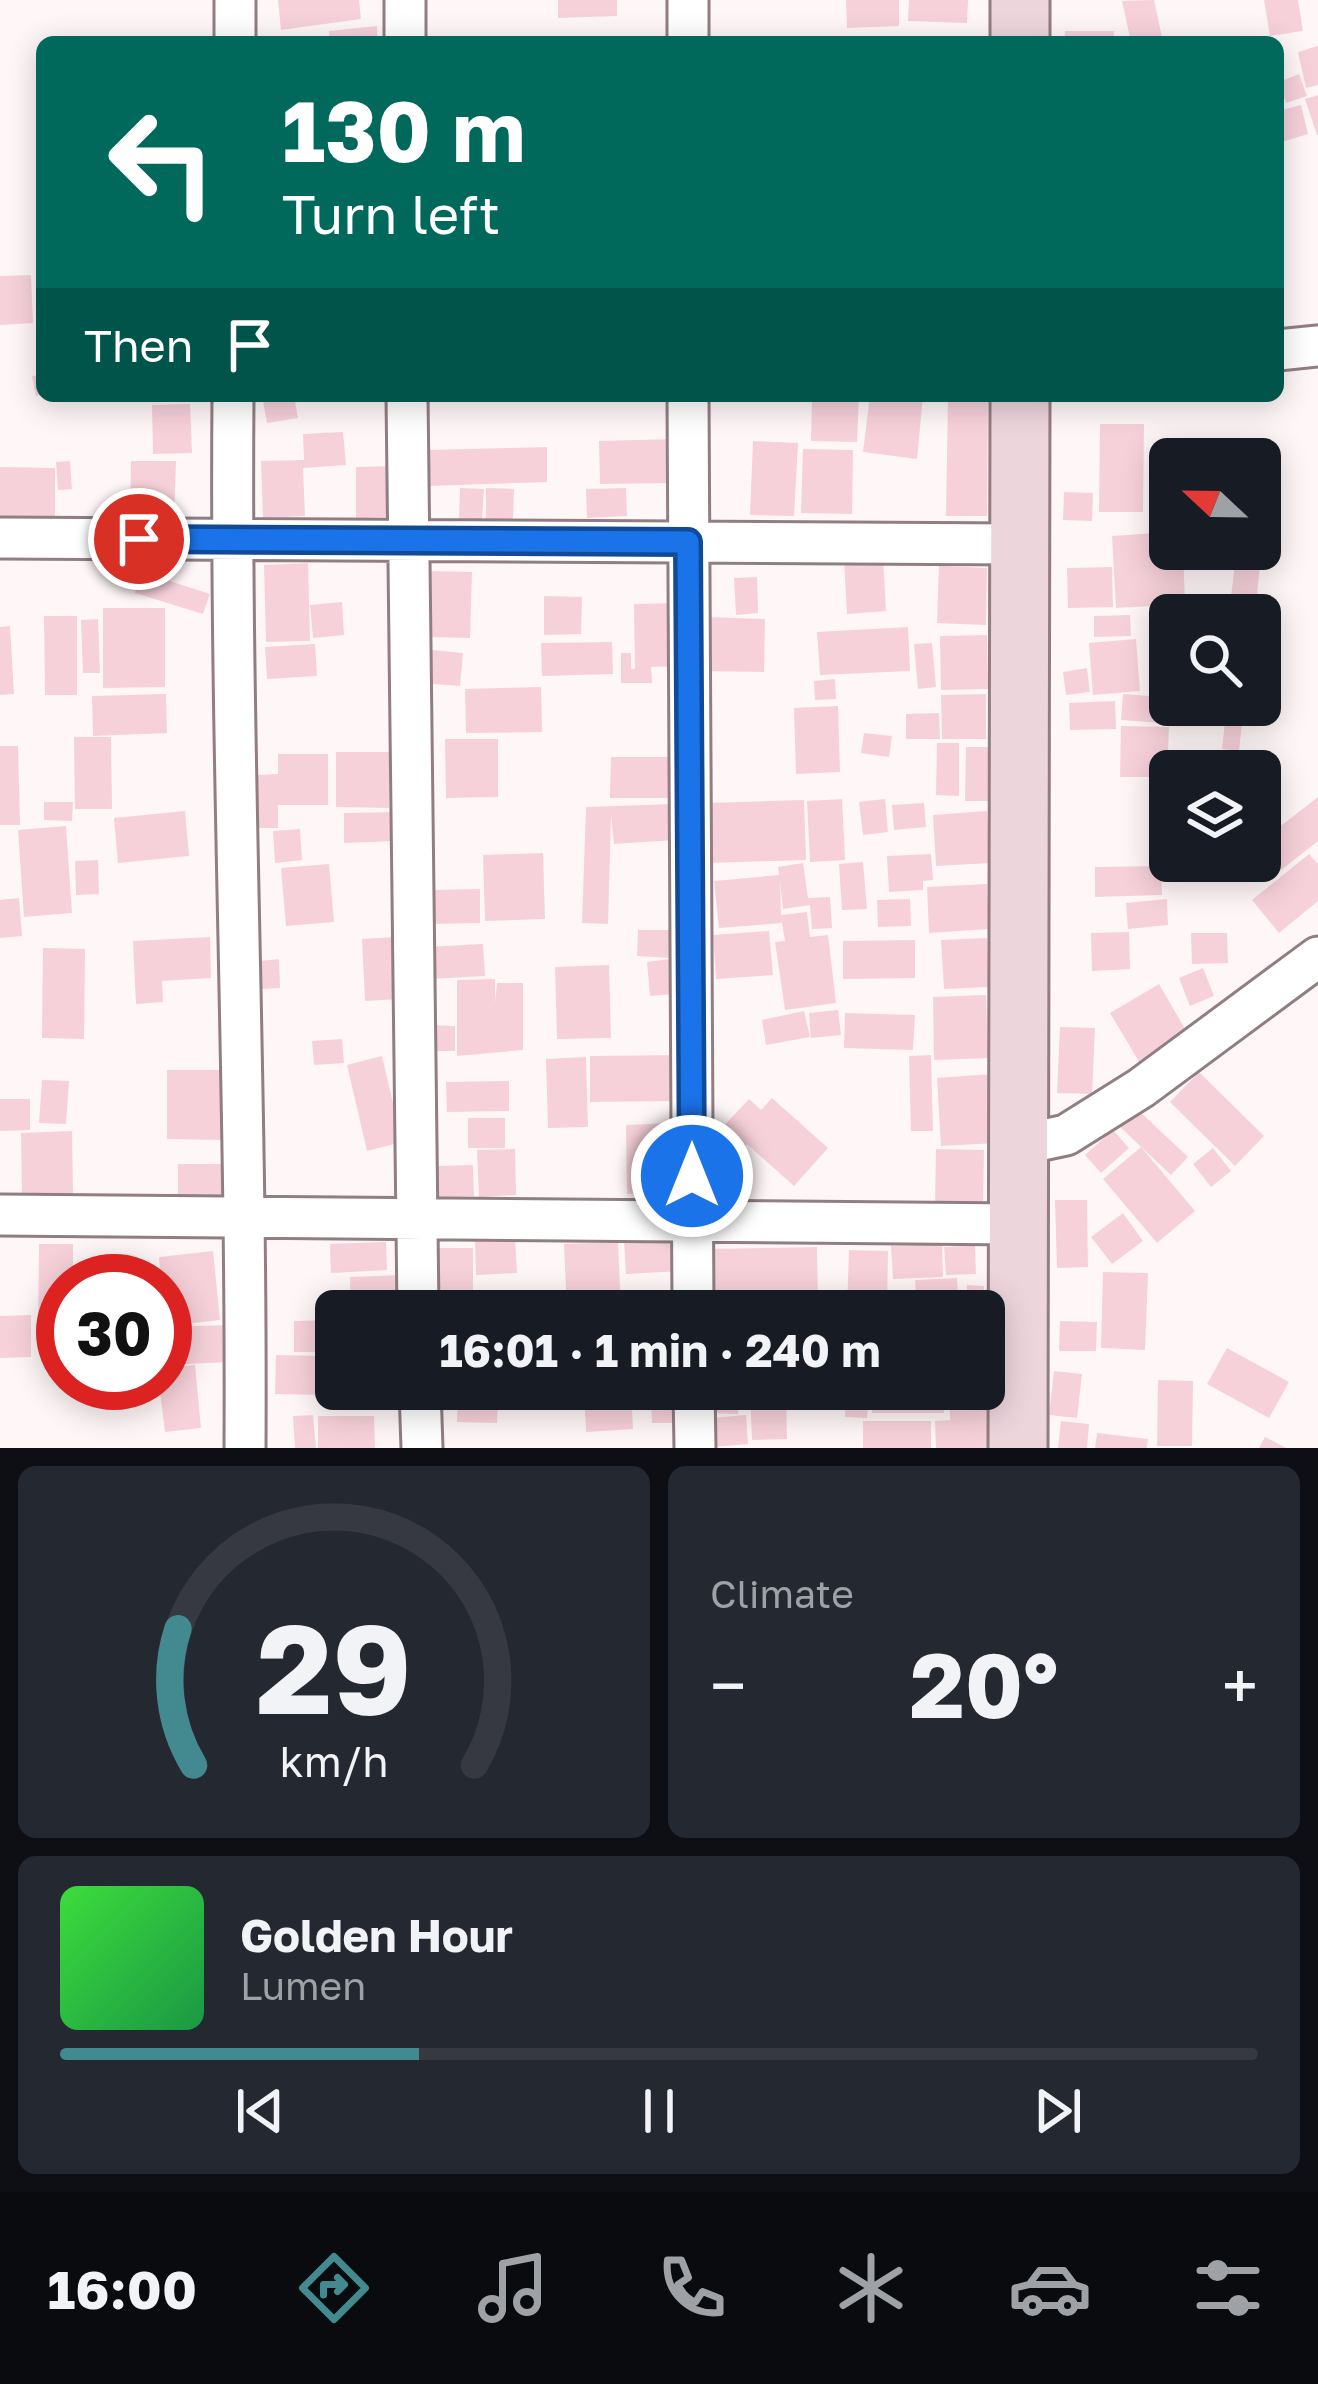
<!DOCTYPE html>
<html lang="en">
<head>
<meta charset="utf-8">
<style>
  :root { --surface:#171b24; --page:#242831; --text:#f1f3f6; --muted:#9ea1a6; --line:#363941; --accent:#428a90 }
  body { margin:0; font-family:"Golos Text",sans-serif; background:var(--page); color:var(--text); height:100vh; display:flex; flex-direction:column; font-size:45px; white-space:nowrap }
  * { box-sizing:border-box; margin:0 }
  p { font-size:39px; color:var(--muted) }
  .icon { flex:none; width:66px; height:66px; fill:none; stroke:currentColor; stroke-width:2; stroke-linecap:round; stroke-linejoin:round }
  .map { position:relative; height:1448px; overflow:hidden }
  .side { display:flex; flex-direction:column; gap:18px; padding:18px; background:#0d0f14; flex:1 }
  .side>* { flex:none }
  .guide { position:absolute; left:36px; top:36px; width:1248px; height:366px; border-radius:18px; box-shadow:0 6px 30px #0003; background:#00695c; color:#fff; overflow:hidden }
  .needle { width:78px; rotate:292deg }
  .buttons { position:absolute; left:1149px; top:438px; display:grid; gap:24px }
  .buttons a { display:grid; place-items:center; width:132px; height:132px; border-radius:18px; background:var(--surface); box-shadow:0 6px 30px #0003; font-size:60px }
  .speed { position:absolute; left:36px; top:1254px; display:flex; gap:24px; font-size:60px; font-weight:700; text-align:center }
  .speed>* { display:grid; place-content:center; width:156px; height:156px; border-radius:50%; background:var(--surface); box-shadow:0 6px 30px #0003; line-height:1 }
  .speed .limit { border:18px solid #d22; background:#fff; color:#111 }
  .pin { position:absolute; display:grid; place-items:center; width:102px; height:102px; color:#fff; margin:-51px; border:6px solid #fff; border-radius:50%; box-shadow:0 3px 12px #0007 }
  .me { position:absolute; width:132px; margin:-66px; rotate:0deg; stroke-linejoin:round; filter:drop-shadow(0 0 9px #0008) }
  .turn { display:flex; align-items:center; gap:42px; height:252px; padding:0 48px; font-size:54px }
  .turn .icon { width:156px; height:156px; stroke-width:2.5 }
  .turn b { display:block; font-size:84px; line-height:102px }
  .then { display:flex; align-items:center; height:114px; padding:0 48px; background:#0003; gap:24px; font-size:45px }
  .big { font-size:90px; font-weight:700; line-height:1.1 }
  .side .card { flex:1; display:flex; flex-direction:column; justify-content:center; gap:18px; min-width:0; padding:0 42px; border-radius:18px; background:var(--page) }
  .side .dial { align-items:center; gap:0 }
  .dial svg { height:312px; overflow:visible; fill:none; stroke:var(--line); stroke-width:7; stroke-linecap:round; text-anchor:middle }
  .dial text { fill:var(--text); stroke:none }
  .song { display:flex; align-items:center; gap:36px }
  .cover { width:144px; height:144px; border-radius:18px; background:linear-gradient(135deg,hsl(120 70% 55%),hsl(140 70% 35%)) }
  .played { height:12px; border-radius:6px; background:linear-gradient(90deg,var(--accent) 30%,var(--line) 30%) }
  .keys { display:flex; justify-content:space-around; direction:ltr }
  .heat { display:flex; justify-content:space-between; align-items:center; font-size:66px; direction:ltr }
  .side .tiles { flex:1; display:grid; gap:18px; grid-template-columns:1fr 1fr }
  .card:last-child { grid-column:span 2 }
  .trip { position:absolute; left:315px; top:1290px; width:690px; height:120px; border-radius:18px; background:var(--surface); box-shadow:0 6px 30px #0003; font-weight:700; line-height:120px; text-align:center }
  .tabs { display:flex; height:192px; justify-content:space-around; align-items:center; background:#090b0e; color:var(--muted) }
  .tabs .icon { width:84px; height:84px }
  .tabs .active { color:var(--accent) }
  .tabs b { font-size:54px; color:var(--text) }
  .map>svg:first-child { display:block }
  .building { fill:#f7d1da }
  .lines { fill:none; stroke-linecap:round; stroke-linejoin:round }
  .minor-casing { stroke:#907e83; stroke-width:45 }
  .secondary-casing { stroke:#907e83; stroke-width:63 }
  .minor { stroke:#fff; stroke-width:39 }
  .secondary { stroke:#edd5dc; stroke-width:57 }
  .route-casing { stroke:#114b97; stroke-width:30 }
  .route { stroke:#1a73e8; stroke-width:21 }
</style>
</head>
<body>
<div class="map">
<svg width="1318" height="1448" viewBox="0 0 1318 1448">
  <rect width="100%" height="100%" fill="#fff6f8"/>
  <path class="building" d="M 278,0 L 359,0 L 361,19 L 281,30 Z
    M 558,0 L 617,0 L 617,16 L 558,18 Z
    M 846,0 L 899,0 L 899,26 L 847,28 Z
    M 909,0 L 968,0 L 967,23 L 908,21 Z
    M 1154,0 L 1163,42 L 1131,42 L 1122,1 Z
    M 1264,0 L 1298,0 L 1303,31 L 1270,36 Z
    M 377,26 L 378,42 L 330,42 L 329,31 Z
    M 1065,31 L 1114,31 L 1114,42 L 1064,42 Z
    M 324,36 L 325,42 L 279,42 L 279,38 Z
    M 1318,46 L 1318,85 L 1306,88 L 1298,52 Z
    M 1299,74 L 1307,96 L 1286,103 L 1279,82 Z
    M 1318,95 L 1318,135 L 1317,135 L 1305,99 Z
    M 1301,105 L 1308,134 L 1278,143 L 1278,111 Z
    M 31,275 L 33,323 L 0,325 L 0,276 Z
    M 42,375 L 42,395 L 36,396 L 32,376 Z
    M 294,396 L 298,418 L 267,423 L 263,401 Z
    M 812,396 L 859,396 L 857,442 L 811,441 Z
    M 870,396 L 923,396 L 917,459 L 863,452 Z
    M 948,396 L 988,396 L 987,516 L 946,516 Z
    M 190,404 L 192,453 L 153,454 L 152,405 Z
    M 1100,424 L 1144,424 L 1143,512 L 1099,512 Z
    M 343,432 L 346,465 L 303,468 L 305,516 L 263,518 L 261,461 L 304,460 L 303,434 Z
    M 674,439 L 675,483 L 600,484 L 599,441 Z
    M 753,441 L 798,443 L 794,516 L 750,515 Z
    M 547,447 L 547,482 L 429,486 L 428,450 Z
    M 803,449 L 853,450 L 852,514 L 801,513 Z
    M 70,461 L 72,489 L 58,490 L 56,462 Z
    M 131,461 L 176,461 L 174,521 L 130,521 Z
    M 393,466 L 393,517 L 356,518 L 356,467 Z
    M 0,467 L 55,468 L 55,516 L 0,516 Z
    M 460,488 L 484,489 L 482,520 L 459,520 Z
    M 486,488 L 514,489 L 513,519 L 486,519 Z
    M 626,488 L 627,516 L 587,518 L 586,489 Z
    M 1064,492 L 1093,493 L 1092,521 L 1063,520 Z
    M 1170,532 L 1170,549 L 1183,549 L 1185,604 L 1116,608 L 1112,536 Z
    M 883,559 L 886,611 L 847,614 L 844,561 Z
    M 1235,562 L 1260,565 L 1255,615 L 1229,615 Z
    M 308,563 L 310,641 L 266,642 L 264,565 Z
    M 939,566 L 987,568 L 986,625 L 937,623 Z
    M 1112,567 L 1113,607 L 1068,608 L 1067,568 Z
    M 428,571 L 472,572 L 470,638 L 427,637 Z
    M 141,572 L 210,594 L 203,614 L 135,593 Z
    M 757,577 L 758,613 L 736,615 L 734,578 Z
    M 544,596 L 582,597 L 581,634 L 544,635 Z
    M 342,602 L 344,635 L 313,638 L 310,605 Z
    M 679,603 L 680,666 L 651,667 L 652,683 L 621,683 L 621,653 L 631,653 L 631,669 L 635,669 L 634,604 Z
    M 103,608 L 165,608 L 165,687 L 103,688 Z
    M 1130,615 L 1131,636 L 1094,637 L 1094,616 Z
    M 44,616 L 77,616 L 77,695 L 45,695 Z
    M 707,617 L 765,619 L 764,672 L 706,671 Z
    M 98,619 L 100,673 L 83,673 L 81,620 Z
    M 10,626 L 14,694 L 0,695 L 0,627 Z
    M 908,627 L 910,671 L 820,675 L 817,632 Z
    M 987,635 L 988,689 L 941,690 L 940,636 Z
    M 1136,639 L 1140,691 L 1093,695 L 1089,643 Z
    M 612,642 L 613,674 L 542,676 L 541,643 Z
    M 932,643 L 936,687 L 918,689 L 914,644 Z
    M 315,644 L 317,676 L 267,679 L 265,647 Z
    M 423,649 L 463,653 L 460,686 L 420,683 Z
    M 1087,668 L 1090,692 L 1066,695 L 1063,672 Z
    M 835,679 L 836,699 L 815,700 L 814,681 Z
    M 541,687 L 542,732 L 466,733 L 465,689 Z
    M 166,694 L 167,733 L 93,736 L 92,696 Z
    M 986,694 L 986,739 L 942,739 L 941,695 Z
    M 1123,694 L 1163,697 L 1161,723 L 1121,720 Z
    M 1115,701 L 1116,729 L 1070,730 L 1069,703 Z
    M 838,706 L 840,772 L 796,774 L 794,708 Z
    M 1226,712 L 1243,714 L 1239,751 L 1222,749 Z
    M 939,713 L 940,739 L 906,739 L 906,714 Z
    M 1121,726 L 1169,727 L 1167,777 L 1120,777 Z
    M 864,733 L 892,736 L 889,757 L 861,753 Z
    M 74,737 L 111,737 L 112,809 L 75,809 Z
    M 445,739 L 498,739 L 498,797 L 446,798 Z
    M 937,743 L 959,743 L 959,796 L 936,795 Z
    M 0,746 L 18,746 L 20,825 L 0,825 Z
    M 966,747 L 995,747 L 994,801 L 965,801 Z
    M 336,752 L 389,752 L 389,808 L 336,807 Z
    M 278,754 L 328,754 L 328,805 L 278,805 L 278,828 L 257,828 L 256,775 L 278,774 Z
    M 611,757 L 674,757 L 674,798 L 610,798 Z
    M 1318,797 L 1318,841 L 1276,874 L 1260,853 L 1260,842 Z
    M 842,799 L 845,860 L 810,862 L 807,801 Z
    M 885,799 L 888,832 L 863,835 L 859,802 Z
    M 804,800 L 806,860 L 709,863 L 707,803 Z
    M 44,802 L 73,802 L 72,821 L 44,820 Z
    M 924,803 L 926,827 L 894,830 L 892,805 Z
    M 673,804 L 675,840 L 614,844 L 611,815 L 608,924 L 582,923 L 586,807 Z
    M 185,811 L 189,856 L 118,863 L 114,818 Z
    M 987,811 L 990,863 L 936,866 L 933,815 Z
    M 396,812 L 397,841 L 344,843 L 344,813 Z
    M 66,826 L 72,913 L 24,917 L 18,830 Z
    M 300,829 L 302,860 L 275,863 L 273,831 Z
    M 543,853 L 545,919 L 485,921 L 483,855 Z
    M 931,854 L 933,880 L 923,881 L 923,890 L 889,892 L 887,856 Z
    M 1309,854 L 1318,864 L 1318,901 L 1279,933 L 1252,900 Z
    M 98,860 L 99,894 L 76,895 L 75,861 Z
    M 863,862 L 867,909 L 842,910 L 839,864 Z
    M 803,863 L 808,898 L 830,897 L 832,928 L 812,929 L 810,905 L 783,909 L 780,881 L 781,915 L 807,912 L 810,937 L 828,935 L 836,1003 L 785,1010 L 775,942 L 785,941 L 782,923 L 719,928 L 714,881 L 779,875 L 778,867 Z
    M 329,864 L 334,922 L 286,926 L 281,868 Z
    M 1161,866 L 1162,895 L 1095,897 L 1095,867 Z
    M 987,884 L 989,929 L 929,933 L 927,887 Z
    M 480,889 L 480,923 L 430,924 L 429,890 Z
    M 19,898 L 22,936 L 0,938 L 0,900 Z
    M 910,899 L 911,926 L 878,927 L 877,900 Z
    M 1167,899 L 1168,925 L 1128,929 L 1126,903 Z
    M 638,930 L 671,930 L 670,958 L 637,956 Z
    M 769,931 L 773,975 L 716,979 L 713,935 Z
    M 1129,932 L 1130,969 L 1092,971 L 1091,933 Z
    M 1191,933 L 1227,933 L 1228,963 L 1192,964 Z
    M 210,937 L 211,978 L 162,981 L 163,1002 L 136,1004 L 133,941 Z
    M 396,937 L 400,999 L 365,1001 L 362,939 Z
    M 987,938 L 989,987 L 944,989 L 941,940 Z
    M 915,940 L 915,978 L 843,979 L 843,941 Z
    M 483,944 L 485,976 L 428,979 L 427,947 Z
    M 43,948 L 85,949 L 84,1039 L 42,1038 Z
    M 279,959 L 280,988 L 262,989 L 260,961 Z
    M 670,959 L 674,994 L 650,996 L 647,962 Z
    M 609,965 L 611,1038 L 557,1039 L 555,967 Z
    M 1203,968 L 1214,996 L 1190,1006 L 1179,978 Z
    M 495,979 L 495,1003 L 497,983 L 523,983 L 523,1050 L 457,1056 L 457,980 Z
    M 1159,984 L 1192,1041 L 1144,1070 L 1110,1013 Z
    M 986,995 L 988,1058 L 934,1060 L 933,997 Z
    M 838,1010 L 841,1035 L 811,1038 L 809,1013 Z
    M 804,1011 L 810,1037 L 766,1045 L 762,1020 Z
    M 845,1013 L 915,1015 L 913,1050 L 844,1048 Z
    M 425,1025 L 455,1026 L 455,1051 L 425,1051 Z
    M 1060,1027 L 1095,1028 L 1092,1094 L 1057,1093 Z
    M 342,1039 L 344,1063 L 314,1065 L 312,1041 Z
    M 676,1055 L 676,1101 L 590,1102 L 590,1056 Z
    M 931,1055 L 933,1131 L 911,1131 L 909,1056 Z
    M 382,1056 L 402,1142 L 367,1151 L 347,1065 Z
    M 586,1057 L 588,1127 L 548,1128 L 546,1059 Z
    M 167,1070 L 225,1070 L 225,1140 L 167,1139 Z
    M 1199,1072 L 1264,1136 L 1235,1166 L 1170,1102 Z
    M 993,1074 L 997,1143 L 941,1146 L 937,1078 Z
    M 42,1080 L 69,1081 L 66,1124 L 39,1123 Z
    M 509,1081 L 509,1111 L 447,1112 L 446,1082 Z
    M 772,1098 L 828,1148 L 794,1186 L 747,1144 L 725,1168 L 703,1148 L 749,1099 L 761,1110 Z
    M 0,1099 L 30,1099 L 30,1130 L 0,1131 Z
    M 1137,1109 L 1188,1157 L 1171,1175 L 1120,1127 Z
    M 468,1118 L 505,1118 L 505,1148 L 468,1148 Z
    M 672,1123 L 673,1193 L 627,1194 L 626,1125 Z
    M 1113,1130 L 1129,1148 L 1101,1173 L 1085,1155 Z
    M 72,1131 L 73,1194 L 22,1195 L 21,1133 Z
    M 1141,1147 L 1195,1211 L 1157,1243 L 1103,1179 Z
    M 1213,1148 L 1231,1171 L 1211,1187 L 1193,1164 Z
    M 515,1149 L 516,1195 L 479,1197 L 477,1150 Z
    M 936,1149 L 984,1150 L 983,1206 L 935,1206 Z
    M 178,1164 L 229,1164 L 230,1195 L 178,1195 Z
    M 473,1165 L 474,1196 L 439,1197 L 438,1166 Z
    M 1055,1200 L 1087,1200 L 1088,1267 L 1057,1268 Z
    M 1123,1213 L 1143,1241 L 1112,1264 L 1091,1237 Z
    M 679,1237 L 681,1271 L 626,1274 L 624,1240 Z
    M 515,1238 L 517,1273 L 476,1275 L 475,1241 Z
    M 386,1242 L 387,1270 L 331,1273 L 330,1244 Z
    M 618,1242 L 621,1311 L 567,1311 L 564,1244 Z
    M 39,1244 L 73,1244 L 73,1281 L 63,1281 L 63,1338 L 38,1338 Z
    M 942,1244 L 943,1277 L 893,1279 L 891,1246 Z
    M 975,1245 L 976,1274 L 946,1275 L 944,1247 Z
    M 817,1247 L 818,1301 L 711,1303 L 710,1249 Z
    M 433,1248 L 473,1248 L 473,1311 L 434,1311 Z
    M 849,1250 L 888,1251 L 887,1311 L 847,1311 Z
    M 213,1251 L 220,1320 L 165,1326 L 165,1281 L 161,1281 L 159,1257 Z
    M 1103,1272 L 1148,1273 L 1145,1350 L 1101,1348 Z
    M 402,1275 L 403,1311 L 351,1311 L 350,1277 Z
    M 957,1278 L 959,1311 L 917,1311 L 915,1280 Z
    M 967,1285 L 984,1286 L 983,1311 L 966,1311 Z
    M 824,1302 L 825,1311 L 788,1311 L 787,1305 Z
    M 31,1315 L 31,1357 L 0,1358 L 0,1316 Z
    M 336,1320 L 336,1352 L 294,1352 L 294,1321 Z
    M 1060,1321 L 1097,1322 L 1096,1351 L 1059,1351 Z
    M 229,1325 L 231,1362 L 165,1365 L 165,1327 Z
    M 1227,1348 L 1289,1382 L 1269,1418 L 1207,1384 Z
    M 984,1351 L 990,1351 L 993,1448 L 936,1448 L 935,1421 L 950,1420 L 949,1389 L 984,1389 Z
    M 276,1355 L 322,1356 L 321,1395 L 275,1394 Z
    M 325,1359 L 336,1359 L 336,1389 L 375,1389 L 375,1393 L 327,1395 Z
    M 195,1365 L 201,1428 L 165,1432 L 159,1383 L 165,1383 L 165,1368 Z
    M 1054,1371 L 1082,1374 L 1077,1418 L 1049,1415 Z
    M 1158,1380 L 1193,1381 L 1192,1446 L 1157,1446 Z
    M 458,1389 L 498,1389 L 497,1423 L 457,1422 Z
    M 584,1389 L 631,1389 L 633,1429 L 586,1432 Z
    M 705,1389 L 739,1389 L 738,1414 L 704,1413 Z
    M 750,1389 L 786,1389 L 787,1439 L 752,1440 Z
    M 846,1389 L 869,1389 L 867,1418 L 845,1417 Z
    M 872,1389 L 944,1389 L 944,1413 L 872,1413 Z
    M 680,1400 L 681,1423 L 652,1423 L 651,1401 Z
    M 313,1415 L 316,1448 L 295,1448 L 293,1416 Z
    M 746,1415 L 748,1444 L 714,1447 L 712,1418 Z
    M 318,1416 L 374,1416 L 375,1448 L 318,1448 Z
    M 863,1421 L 931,1421 L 931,1448 L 863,1448 Z
    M 1061,1421 L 1089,1424 L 1087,1448 L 1058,1448 Z
    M 1097,1433 L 1148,1439 L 1147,1448 L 1095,1448 Z
    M 1265,1437 L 1286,1448 L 1259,1448 Z"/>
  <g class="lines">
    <g class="minor-casing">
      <path id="minor" d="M 405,0 L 405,42
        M 688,0 L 688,42
        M 235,42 L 235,0
        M 1278,350 L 1318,346
        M 233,396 C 230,747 247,1097 245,1448
        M 407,396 L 418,1311
        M 688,396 L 693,1311
        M 0,538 L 1020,544
        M 1019,1145 L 1066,1135 L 1141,1088 L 1318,957
        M 0,1215 L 1019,1224
        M 420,1389 L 422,1448
        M 694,1389 L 695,1448"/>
    </g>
    <g class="secondary-casing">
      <path id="secondary" d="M 1020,42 L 1020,0
        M 1018,1448 L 1020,396"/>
    </g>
    <use href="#minor" class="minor"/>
    <use href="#secondary" class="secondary"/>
  </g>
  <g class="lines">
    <g class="route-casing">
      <path id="route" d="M 139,539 L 688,542 L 692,1176"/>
    </g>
    <use href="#route" class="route"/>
  </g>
</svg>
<div class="buttons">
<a><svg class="needle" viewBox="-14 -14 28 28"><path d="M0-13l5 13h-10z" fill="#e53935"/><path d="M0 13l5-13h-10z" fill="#9ea1a6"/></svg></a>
<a><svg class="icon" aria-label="search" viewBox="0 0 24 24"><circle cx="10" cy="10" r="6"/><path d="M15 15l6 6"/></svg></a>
<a><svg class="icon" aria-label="layers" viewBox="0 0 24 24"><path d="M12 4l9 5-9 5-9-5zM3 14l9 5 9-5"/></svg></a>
</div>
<div class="speed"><div class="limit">30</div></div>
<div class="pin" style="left:139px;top:539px;background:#d93025"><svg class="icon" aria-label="arrive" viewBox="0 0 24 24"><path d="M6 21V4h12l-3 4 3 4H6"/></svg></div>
<svg class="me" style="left:692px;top:1176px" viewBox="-20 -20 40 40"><circle r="17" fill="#1a73e8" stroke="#fff" stroke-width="3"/><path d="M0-11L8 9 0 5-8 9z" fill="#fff"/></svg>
<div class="trip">16:01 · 1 min · 240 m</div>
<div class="guide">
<div class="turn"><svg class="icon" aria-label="left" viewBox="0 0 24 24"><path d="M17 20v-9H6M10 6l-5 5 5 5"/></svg><div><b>130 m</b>Turn left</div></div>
<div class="then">Then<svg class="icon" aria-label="arrive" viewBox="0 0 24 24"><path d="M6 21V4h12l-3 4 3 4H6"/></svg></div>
</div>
</div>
<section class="side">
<div class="tiles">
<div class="card dial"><svg viewBox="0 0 100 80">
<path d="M14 69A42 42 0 1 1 86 69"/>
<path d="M14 69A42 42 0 0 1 10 34" stroke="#428a90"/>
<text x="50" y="56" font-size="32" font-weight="700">29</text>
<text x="50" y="72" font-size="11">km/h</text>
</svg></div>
<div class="card"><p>Climate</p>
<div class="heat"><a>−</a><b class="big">20°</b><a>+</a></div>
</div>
<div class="card">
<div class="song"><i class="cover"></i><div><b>Golden Hour</b><p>Lumen</p></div></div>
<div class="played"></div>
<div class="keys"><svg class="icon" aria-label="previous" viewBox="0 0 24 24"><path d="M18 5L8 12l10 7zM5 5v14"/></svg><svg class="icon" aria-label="pause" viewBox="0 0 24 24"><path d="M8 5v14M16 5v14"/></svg><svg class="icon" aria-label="next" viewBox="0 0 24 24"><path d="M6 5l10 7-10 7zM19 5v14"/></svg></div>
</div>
</div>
</section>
<nav class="tabs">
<b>16:00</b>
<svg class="icon active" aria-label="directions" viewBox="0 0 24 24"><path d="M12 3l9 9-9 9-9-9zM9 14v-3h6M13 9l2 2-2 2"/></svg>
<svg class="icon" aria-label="music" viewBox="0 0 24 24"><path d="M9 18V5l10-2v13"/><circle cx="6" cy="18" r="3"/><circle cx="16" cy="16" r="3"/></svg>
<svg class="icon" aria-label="phone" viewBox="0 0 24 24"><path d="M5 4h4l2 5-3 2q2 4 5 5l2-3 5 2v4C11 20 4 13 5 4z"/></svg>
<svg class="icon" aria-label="climate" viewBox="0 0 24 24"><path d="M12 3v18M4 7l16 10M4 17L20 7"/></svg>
<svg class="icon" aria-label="car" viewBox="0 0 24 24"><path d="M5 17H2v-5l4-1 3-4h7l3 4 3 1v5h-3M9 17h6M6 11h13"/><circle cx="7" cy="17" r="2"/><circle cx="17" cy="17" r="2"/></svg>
<svg class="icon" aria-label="filters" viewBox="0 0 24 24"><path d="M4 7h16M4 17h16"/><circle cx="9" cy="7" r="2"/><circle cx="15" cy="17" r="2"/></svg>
</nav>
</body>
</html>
